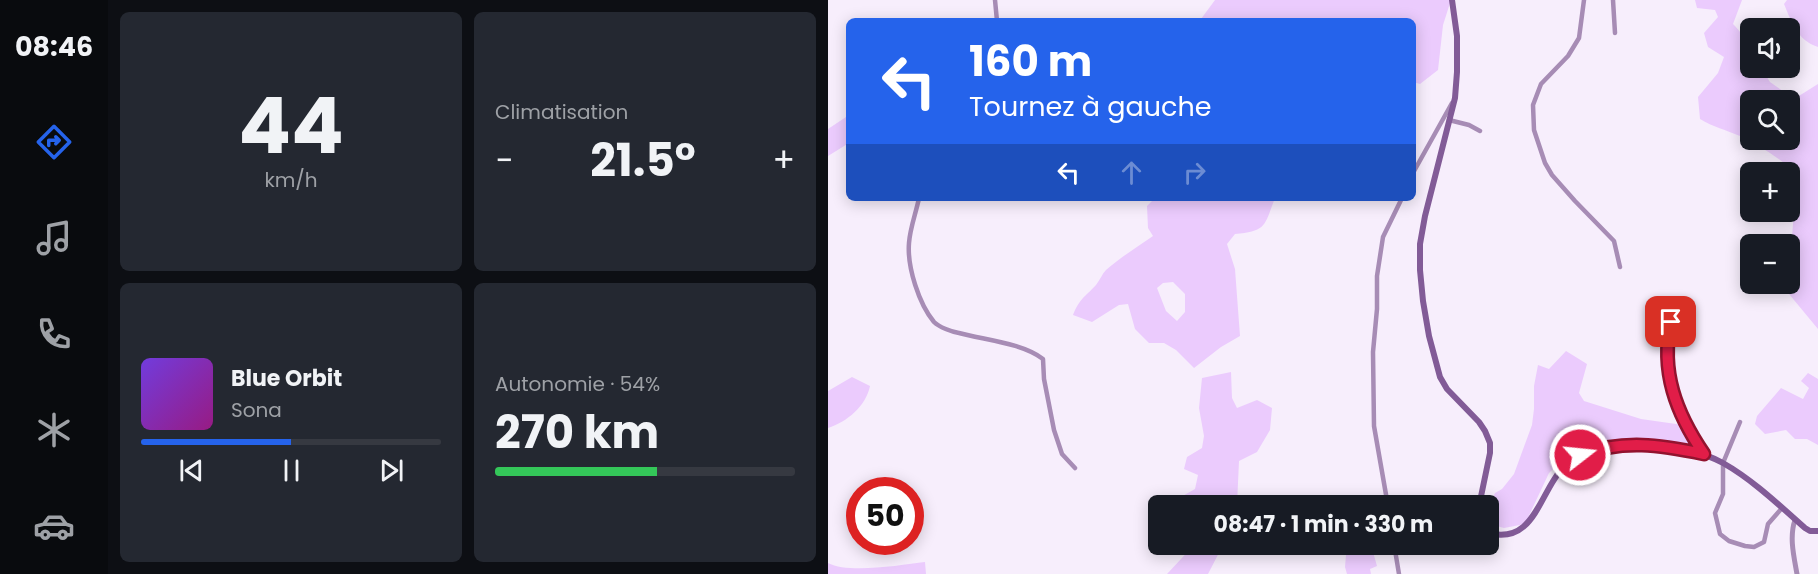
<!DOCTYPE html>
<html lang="fr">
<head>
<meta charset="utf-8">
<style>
  :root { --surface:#171b24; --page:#242831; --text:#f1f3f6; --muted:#9ea1a6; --line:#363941; --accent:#2563eb }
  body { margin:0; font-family:Poppins,sans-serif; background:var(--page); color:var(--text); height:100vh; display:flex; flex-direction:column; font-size:22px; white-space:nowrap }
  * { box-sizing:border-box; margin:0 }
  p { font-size:20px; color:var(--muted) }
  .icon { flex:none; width:33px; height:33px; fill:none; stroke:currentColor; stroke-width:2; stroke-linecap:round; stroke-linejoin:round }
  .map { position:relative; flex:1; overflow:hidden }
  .panel { display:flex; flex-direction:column; gap:12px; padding:12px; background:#0d0f14; width:720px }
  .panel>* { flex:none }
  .banner { position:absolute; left:18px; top:18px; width:570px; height:183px; border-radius:9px; box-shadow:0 3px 15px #0003; background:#2563eb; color:#fff; overflow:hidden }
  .fabs { position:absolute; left:912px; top:18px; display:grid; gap:12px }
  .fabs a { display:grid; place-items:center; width:60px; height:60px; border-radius:9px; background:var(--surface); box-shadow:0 3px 15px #0003; font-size:30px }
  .speed { position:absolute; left:18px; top:477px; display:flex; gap:12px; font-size:30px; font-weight:700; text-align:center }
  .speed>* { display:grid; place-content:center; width:78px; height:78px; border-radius:50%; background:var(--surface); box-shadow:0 3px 15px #0003; line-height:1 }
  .speed .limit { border:9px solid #d22; background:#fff; color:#111 }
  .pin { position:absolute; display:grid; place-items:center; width:51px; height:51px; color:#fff; margin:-26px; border-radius:12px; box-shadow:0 3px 9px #0006 }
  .me { position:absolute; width:66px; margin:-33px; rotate:74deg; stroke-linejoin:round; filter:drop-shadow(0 0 4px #0008) }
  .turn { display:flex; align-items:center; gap:21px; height:126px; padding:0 24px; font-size:27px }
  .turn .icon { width:78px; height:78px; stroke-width:2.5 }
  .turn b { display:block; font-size:42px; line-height:51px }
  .lanes { display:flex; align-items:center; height:57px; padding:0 24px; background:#0003; justify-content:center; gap:30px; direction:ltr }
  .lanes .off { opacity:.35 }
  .big { font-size:45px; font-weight:700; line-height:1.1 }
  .panel .tile { flex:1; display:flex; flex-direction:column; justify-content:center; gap:9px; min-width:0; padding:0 21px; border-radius:9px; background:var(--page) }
  .panel .dial { align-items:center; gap:0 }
  .dial b { font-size:78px; line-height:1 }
  .song { display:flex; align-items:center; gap:18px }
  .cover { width:72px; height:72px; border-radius:9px; background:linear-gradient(135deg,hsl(260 70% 55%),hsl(310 70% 35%)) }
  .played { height:6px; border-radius:3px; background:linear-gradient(90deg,var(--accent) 50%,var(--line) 50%) }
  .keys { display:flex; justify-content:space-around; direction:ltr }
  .heat { display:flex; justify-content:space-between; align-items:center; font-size:33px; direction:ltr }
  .charge { height:9px; border-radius:4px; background:linear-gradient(90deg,#34c759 54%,var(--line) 0) }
  .panel .tiles { flex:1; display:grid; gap:12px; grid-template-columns:repeat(2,1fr) }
  .trip { position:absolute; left:320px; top:495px; width:351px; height:60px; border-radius:9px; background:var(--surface); box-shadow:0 3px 15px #0003; font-weight:700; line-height:60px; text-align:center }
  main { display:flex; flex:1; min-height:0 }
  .menu { display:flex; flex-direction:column; width:108px; justify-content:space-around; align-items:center; background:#090b0e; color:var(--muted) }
  .menu .icon { width:42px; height:42px }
  .menu .selected { color:var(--accent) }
  .menu b { font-size:27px; color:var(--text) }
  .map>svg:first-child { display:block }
  .green { fill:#ebcbfd; fill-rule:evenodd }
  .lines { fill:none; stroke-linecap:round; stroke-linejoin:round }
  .minor { stroke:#a78cb5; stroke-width:4.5 }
  .tertiary { stroke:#a78cb5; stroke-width:5 }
  .secondary { stroke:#825b97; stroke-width:6 }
  .route-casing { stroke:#92132f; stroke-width:15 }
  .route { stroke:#e11d48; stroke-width:10 }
</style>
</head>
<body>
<main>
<nav class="menu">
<b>08:46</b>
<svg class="icon selected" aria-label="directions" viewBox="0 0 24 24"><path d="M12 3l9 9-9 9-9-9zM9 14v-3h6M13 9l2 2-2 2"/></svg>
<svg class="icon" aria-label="music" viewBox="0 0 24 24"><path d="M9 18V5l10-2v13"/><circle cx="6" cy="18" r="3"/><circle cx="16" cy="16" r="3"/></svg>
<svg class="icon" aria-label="phone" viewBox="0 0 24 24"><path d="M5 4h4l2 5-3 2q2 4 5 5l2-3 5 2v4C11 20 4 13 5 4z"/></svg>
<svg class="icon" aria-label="climate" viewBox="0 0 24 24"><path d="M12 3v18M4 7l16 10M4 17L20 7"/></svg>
<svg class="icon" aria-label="car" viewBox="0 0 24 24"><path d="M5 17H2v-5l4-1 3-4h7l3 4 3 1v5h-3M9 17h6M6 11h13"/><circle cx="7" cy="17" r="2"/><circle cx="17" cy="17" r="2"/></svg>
</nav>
<section class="panel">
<div class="tiles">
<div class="tile dial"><b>44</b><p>km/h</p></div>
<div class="tile"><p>Climatisation</p>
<div class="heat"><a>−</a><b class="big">21.5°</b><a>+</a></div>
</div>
<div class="tile">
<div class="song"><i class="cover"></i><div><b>Blue Orbit</b><p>Sona</p></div></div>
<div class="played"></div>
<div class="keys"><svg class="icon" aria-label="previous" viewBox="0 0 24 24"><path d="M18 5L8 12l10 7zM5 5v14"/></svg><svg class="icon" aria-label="pause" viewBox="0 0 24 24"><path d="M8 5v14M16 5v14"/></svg><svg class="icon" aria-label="next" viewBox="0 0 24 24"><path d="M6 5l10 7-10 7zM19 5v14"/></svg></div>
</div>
<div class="tile"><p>Autonomie · 54%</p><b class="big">270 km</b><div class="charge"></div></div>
</div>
</section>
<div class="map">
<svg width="990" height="574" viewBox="0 0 990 574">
  <rect width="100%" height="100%" fill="#f7eefc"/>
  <path class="green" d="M 387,0 L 623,0 L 615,25 L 610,70 L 592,84 L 585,82 L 585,21 L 374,21 L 373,19 Z
    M 867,0 L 914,0 L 905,24 C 920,39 922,48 922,68 L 933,68 L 942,82 L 966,99 L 990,84 L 990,329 L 961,294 L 959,284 L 962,284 L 962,263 L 967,198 L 965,170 C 948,156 931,145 912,136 C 898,130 885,127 872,119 L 870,97 L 890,73 L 896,57 L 880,47 L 876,33 L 890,17 L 887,10 L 869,8 ZM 922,100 L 962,100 L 962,140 L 922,140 Z
    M 959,0 L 990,0 L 990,47 C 969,40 964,23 956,4 Z
    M 21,115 L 21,143 L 0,156 L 0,129 Z
    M 327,198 L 447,198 C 436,226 439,231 407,234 L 399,244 L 407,269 L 412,336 L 393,347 L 366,368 L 348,350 L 336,343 L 321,343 L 307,329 L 300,304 L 291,305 L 264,322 L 245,315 C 252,298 256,298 268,285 C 272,280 274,274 278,270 C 293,257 309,247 325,236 L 320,228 L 319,206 ZM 345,282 L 357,294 L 357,312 L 349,321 L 338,311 L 329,288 L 335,283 Z
    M 738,351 L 759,364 L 751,393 L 756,401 L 813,419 L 855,425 L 870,438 L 871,451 L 836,441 L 791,441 L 761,445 L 735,459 L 721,473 L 697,524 L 676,528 L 661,524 L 660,508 L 667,493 L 674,489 L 686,474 L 704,425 L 706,409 L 706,386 L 710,365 L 721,369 Z
    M 403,372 L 404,398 L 409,408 L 429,400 L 444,408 L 442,430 L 429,452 L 411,461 L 409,505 L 330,506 L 351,498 L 367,489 L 370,475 L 356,469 L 359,457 L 374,448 L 376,436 L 371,408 L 374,378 Z
    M 980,373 L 990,379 L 990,445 L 979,439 L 967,439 L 958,430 L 937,434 L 927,424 L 929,416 L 953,388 L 975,399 L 981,388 L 973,381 Z
    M 24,377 L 42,386 C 38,406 19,422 0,428 L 0,391 Z
    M 367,544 L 395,545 L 380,574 L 339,574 Z
    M 541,545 L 543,545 L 549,566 L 542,569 L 543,574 L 519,574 L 517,567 L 518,555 L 535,551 Z
    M 97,562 L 98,574 L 0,574 L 0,563 C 21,574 72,565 97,562 Z"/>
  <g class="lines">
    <path class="minor" d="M 167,0 L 169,21
      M 756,0 L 751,38 L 740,56 L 713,84 L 705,105 L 706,130 L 717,163 L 724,175 L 747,201 L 786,241 L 792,267
      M 785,0 L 787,33
      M 621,120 L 641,125 L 652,131
      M 585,173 L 624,103
      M 91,198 C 88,213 82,228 81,243 C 79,267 91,304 106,322 C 111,327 124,332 131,333 C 157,340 194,343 215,359 L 216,379 L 226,430 L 234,454 L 247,468
      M 852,301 L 843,322 L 839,341 L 841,378 L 851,412 L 862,433 L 876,454
      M 912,422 L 895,463 L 895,494 L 887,513 L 892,534 L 901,541 L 917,546 L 926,547 L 936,542 L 940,524 L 954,508
      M 560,506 L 546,426 L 545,352 L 549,309 L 549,276 L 555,237 L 574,198
      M 566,544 L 571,574"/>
    <path class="tertiary" d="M 967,520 C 961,537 966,557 969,574"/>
    <path class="secondary" d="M 624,0 L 629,36 L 629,72 L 627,98 L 597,216 L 592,244 L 592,270 L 595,301 L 601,336 L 612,377 L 619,389 L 651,422 L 657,431 L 662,443 L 662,453 L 651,506
      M 660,533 C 709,546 711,488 739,464 C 773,435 858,442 895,463 C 925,480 951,505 977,528 L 982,531 L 990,531"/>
  </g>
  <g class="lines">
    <g class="route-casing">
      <path id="route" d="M 752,455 C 796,439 832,445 876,454 C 848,413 832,371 843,322"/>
    </g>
    <use href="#route" class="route"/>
  </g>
</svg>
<div class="fabs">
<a><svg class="icon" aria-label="sound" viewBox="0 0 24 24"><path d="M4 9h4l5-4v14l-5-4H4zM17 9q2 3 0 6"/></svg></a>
<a><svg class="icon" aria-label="search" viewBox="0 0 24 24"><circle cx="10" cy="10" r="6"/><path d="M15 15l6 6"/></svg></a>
<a>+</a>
<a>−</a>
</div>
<div class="speed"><div class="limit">50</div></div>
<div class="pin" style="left:843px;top:322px;background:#d93025"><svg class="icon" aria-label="arrive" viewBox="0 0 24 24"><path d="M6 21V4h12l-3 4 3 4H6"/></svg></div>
<svg class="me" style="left:752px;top:455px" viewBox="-20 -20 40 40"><circle r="17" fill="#e11d48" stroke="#fff" stroke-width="3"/><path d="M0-11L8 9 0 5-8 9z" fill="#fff"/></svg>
<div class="trip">08:47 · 1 min · 330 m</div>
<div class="banner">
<div class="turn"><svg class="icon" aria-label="left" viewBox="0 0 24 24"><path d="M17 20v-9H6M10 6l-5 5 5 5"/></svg><div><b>160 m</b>Tournez à gauche</div></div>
<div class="lanes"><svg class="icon" aria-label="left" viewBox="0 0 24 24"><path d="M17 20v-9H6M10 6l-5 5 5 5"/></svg><svg class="icon off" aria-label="ahead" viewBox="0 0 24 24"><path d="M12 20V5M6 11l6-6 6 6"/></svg><svg class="icon off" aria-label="right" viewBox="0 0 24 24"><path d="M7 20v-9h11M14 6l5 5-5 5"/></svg></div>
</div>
</div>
</main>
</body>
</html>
